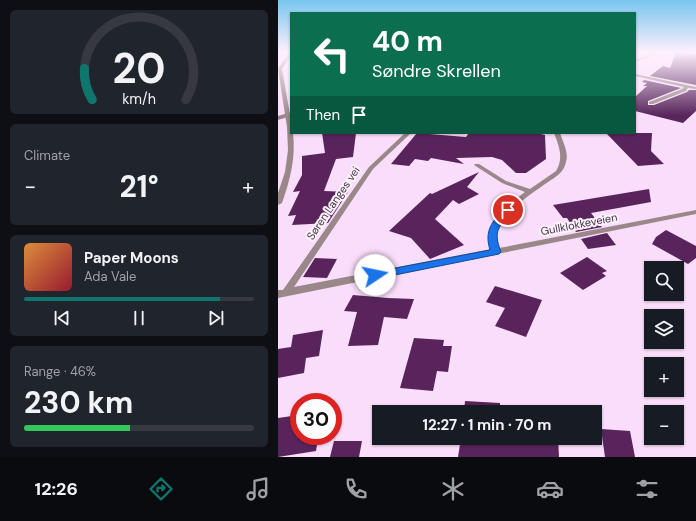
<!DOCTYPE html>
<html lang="en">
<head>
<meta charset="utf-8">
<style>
  :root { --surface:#171b24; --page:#20242c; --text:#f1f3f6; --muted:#9ea1a6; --line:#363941; --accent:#0f766e }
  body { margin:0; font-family:"DM Sans",sans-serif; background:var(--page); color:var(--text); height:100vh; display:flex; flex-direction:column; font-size:15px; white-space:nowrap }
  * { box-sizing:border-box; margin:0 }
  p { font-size:13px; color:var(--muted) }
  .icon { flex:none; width:22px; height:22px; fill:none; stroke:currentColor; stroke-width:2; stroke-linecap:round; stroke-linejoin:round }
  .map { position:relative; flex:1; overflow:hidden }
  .details { display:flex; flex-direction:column; gap:10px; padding:10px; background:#0d0f14; width:278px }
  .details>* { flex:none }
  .guide { position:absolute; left:12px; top:12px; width:346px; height:122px; border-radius:0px; box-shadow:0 1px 3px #0004; background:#0b6e4f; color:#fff; overflow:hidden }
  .tools { position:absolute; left:366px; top:261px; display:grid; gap:8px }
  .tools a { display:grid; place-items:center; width:40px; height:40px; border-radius:0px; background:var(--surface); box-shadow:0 1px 3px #0004; font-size:20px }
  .speed { position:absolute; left:12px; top:393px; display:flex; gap:8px; font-size:20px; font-weight:700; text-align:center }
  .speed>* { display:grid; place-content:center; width:52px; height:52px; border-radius:50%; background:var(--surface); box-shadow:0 1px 3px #0004; line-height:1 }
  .speed .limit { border:6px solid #d22; background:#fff; color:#111 }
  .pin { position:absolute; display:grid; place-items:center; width:34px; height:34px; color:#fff; margin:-17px; border:2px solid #fff; border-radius:50%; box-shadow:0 1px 4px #0007 }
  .me { position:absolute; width:44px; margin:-22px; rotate:79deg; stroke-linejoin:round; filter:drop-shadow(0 0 3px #0008) }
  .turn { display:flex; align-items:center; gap:14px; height:84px; padding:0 16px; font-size:18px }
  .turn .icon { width:52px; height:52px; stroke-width:2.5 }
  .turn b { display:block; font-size:28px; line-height:34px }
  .then { display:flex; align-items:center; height:38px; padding:0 16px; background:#0003; gap:8px; font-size:15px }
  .big { font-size:30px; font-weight:700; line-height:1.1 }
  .details .card { flex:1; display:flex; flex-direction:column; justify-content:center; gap:6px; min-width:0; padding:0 14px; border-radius:6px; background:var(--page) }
  .details .dial { align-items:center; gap:0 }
  .dial svg { height:104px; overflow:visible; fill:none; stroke:var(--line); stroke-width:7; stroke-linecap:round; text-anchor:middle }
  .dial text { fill:var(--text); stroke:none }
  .song { display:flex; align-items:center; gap:12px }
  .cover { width:48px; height:48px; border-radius:6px; background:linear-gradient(135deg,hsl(30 70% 55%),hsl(350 70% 35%)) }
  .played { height:4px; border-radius:2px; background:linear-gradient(90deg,var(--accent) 85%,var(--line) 85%) }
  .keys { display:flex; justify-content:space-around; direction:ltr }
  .heat { display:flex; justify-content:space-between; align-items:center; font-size:22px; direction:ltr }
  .charge { height:6px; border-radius:3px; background:linear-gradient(90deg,#34c759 46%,var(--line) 0) }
  .trip { position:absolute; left:94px; top:405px; width:230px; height:40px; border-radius:0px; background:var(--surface); box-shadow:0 1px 3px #0004; font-weight:700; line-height:40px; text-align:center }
  .tab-bar { display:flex; height:64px; justify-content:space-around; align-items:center; background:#090b0e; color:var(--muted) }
  .tab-bar .icon { width:28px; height:28px }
  .tab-bar .selected { color:var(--accent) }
  .tab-bar b { font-size:18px; color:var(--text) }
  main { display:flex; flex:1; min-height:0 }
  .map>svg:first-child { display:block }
  .building { fill:#58245b }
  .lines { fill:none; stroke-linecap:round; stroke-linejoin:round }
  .minor { fill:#998789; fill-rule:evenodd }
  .tertiary { fill:#998789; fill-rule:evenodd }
  .route { fill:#1a73e8; stroke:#114b97 }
  .labels { text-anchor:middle; stroke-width:4; stroke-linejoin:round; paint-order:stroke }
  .street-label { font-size:11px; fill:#403540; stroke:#fcf1fc }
</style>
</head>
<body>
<main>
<section class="details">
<div class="card dial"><svg viewBox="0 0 100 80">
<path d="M14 69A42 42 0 1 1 86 69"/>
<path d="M14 69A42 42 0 0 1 8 45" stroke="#0f766e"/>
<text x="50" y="56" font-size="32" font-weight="700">20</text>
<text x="50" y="72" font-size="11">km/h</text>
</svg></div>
<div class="card"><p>Climate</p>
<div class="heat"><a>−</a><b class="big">21°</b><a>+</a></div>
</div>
<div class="card">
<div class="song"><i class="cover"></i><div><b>Paper Moons</b><p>Ada Vale</p></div></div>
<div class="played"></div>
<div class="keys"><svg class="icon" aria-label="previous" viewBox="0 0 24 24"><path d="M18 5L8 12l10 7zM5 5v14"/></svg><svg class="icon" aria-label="pause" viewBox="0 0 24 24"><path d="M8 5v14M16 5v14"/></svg><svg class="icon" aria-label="next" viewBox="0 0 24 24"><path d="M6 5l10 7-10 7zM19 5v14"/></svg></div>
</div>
<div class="card"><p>Range · 46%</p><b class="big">230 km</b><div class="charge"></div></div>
</section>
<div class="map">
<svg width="418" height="457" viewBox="0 0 418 457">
  <rect width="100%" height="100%" fill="#faddfa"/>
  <path class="building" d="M 398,52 L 418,54 L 418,85 L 372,76 L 385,66 L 392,68 Z
    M 366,80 L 403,88 L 370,101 L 370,105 L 376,105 L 409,92 L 411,90 L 418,90 L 418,111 L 405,123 L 357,111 L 357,97 L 369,86 L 365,86 L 369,83 L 364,82 Z
    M 44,133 L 78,133 L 75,157 L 58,159 L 46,191 L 70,192 L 50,223 L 14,225 L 18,215 L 10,216 L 22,191 L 15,192 L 24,175 L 24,156 L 47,153 Z
    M 139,133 L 188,137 L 191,133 L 263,133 L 263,134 L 267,135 L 268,159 L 248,173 L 238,173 L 224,160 L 214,157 L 178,158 L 186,164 L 153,158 L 150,161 L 137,159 L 131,166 L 113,164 Z
    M 328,133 L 374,133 L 373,151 L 386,164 L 360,166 Z
    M 201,172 L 189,187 L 201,194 L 181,204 L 175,200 L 157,219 L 186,245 L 152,259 L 133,238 L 111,231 L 152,193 L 154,194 Z
    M 371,189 L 373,202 L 313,213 L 324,227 L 298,232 L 289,218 L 285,218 L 275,205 Z
    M 388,230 L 418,246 L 418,258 L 410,264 L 374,244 L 378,237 Z
    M 329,233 L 338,245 L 310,249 L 303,239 Z
    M 309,257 L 329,271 L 324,273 L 328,276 L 305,290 L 282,273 Z
    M 37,258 L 59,259 L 49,278 L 25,277 Z
    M 217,286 L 264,300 L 248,337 L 217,326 L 227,308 L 208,302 Z
    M 75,295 L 110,298 L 136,299 L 129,319 L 106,317 L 100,345 L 70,346 L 79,312 L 66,311 Z
    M 45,330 L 41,356 L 28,358 L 26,373 L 0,378 L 0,349 L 13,347 L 15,335 Z
    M 136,338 L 166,340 L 165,346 L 174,346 L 170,372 L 159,371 L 155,391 L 122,388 Z
    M 187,401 L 222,403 L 222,412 L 186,412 Z
    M 21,415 L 21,436 L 32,436 L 31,438 L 40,439 L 38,451 L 0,457 L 0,418 Z
    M 323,429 L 352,431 L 357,457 L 327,457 Z
    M 183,438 L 280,438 L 281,457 L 180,457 Z
    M 56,441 L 84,441 L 81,457 L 52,457 Z"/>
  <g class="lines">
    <path class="minor" d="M 381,52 L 385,52 L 357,62 L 357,60 Z
      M 357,74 L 418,87 L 418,89 L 410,88 L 408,91 L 375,104 L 371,104 L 371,102 L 404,89 L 406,87 L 357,76 Z
      M 13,112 L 13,116 L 0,120 L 0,116 Z
      M 127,133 L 133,133 L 95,169 L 16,287 L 213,249 C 205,221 227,207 247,192 L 224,183 L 196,165 L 197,164 L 201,164 L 228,181 L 252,189 L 278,171 C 286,158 281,146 276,133 L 282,133 C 285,142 291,153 288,162 C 286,172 278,177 270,182 C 257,191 226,212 220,227 C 218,234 219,241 221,248 L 418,210 L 418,214 L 0,298 L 0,290 L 5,290 L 91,167 Z"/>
    <path class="tertiary" d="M 11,52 L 13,52 L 13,55 L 4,69 L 13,120 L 13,133 L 15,133 C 18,158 12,180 4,203 L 0,205 L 0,193 L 7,172 L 10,150 L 9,127 L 0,69 Z"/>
  </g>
  <linearGradient id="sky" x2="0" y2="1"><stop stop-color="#78c5f0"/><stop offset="0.45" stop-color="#fdf0fd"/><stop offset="1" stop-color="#fdf0fd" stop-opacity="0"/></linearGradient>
  <rect width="418" height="116" fill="url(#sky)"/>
  <path class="route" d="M 230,207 L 235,210 C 222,227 214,229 223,252 L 221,254 L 97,279 L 93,278 L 92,275 L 93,273 L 97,272 L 212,250 C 206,230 214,222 227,208 Z"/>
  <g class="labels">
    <g class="street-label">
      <text transform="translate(55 203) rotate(-56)" y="4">Søren Langes vei</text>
      <text transform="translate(301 224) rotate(-11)" y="4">Gullklokkeveien</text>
    </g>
  </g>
</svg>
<div class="tools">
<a><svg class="icon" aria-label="search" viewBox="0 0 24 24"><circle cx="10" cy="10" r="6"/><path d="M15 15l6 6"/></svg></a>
<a><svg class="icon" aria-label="layers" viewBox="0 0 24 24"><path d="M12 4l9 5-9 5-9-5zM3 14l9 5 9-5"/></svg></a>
<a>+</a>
<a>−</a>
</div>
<div class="speed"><div class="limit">30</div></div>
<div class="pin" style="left:230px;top:210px;background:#d93025"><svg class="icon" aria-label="arrive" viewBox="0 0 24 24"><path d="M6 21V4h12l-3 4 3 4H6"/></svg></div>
<svg class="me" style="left:97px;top:275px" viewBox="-20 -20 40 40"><circle r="19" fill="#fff"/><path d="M0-13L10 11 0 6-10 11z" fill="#1a73e8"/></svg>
<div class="trip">12:27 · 1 min · 70 m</div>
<div class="guide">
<div class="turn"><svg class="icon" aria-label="left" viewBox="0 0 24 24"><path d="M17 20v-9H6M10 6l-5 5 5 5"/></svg><div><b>40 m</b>Søndre Skrellen</div></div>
<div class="then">Then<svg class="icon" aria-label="arrive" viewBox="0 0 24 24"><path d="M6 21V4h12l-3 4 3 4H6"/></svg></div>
</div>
</div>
</main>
<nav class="tab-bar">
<b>12:26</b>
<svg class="icon selected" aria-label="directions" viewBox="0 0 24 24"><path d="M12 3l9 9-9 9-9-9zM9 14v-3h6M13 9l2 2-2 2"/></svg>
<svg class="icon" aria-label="music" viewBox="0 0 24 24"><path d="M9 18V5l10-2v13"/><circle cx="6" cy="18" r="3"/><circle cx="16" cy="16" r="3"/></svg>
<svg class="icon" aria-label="phone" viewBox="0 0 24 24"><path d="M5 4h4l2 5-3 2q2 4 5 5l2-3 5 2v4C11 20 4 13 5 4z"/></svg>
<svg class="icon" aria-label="climate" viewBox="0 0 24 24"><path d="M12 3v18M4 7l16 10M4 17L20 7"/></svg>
<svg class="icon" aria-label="car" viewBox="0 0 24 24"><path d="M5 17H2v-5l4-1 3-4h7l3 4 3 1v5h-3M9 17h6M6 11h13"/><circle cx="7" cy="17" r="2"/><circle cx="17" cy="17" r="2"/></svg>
<svg class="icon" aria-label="filters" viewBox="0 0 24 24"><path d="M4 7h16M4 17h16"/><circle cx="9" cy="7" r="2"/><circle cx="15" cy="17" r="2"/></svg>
</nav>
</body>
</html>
